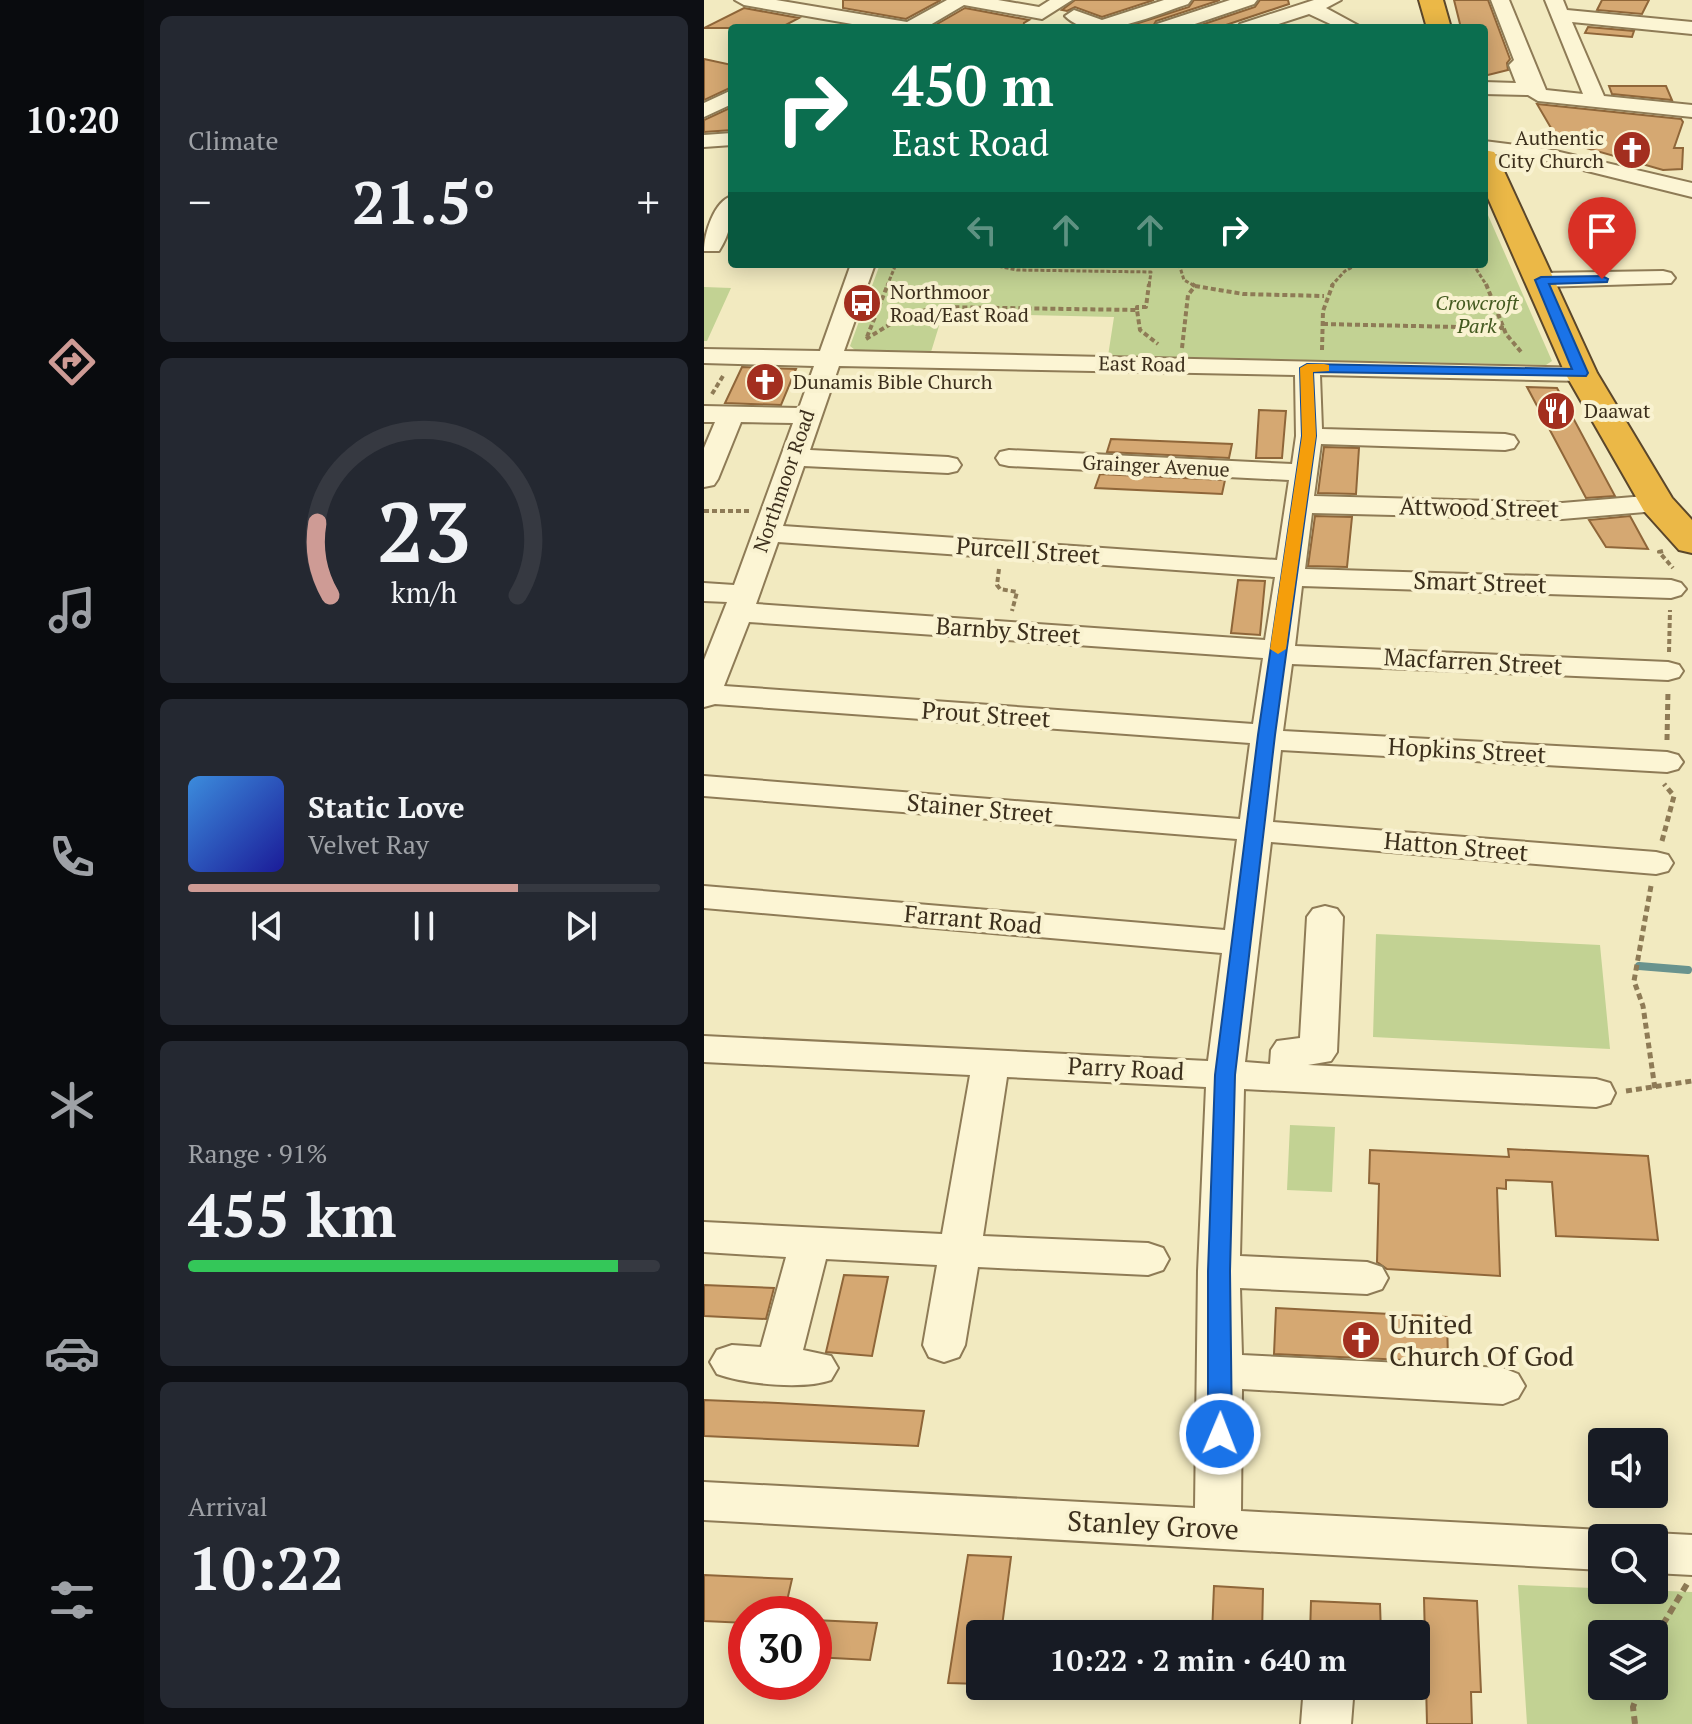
<!DOCTYPE html>
<html lang="en">
<head>
<meta charset="utf-8">
<style>
  :root { --surface:#171b24; --page:#242831; --text:#f1f3f6; --muted:#9ea1a6; --line:#363941; --accent:#ce9b95 }
  body { margin:0; font-family:"PT Serif",serif; background:var(--page); color:var(--text); height:100vh; display:flex; flex-direction:column; font-size:30px; white-space:nowrap }
  * { box-sizing:border-box; margin:0 }
  p { font-size:26px; color:var(--muted) }
  .icon { flex:none; width:44px; height:44px; fill:none; stroke:currentColor; stroke-width:2; stroke-linecap:round; stroke-linejoin:round }
  .map { position:relative; flex:1; overflow:hidden }
  .drawer { display:flex; flex-direction:column; gap:16px; padding:16px; background:#0d0f14; width:560px }
  .drawer>* { flex:none }
  .banner { position:absolute; left:24px; top:24px; width:760px; height:244px; border-radius:8px; box-shadow:0 4px 20px #0003; background:#0b6e4f; color:#fff; overflow:hidden }
  .tools { position:absolute; left:884px; top:1428px; display:grid; gap:16px }
  .tools a { display:grid; place-items:center; width:80px; height:80px; border-radius:8px; background:var(--surface); box-shadow:0 4px 20px #0003; font-size:40px }
  .speed { position:absolute; left:24px; top:1596px; display:flex; gap:16px; font-size:40px; font-weight:700; text-align:center }
  .speed>* { display:grid; place-content:center; width:104px; height:104px; border-radius:50%; background:var(--surface); box-shadow:0 4px 20px #0003; line-height:1 }
  .speed .limit { border:12px solid #d22; background:#fff; color:#111 }
  .pin { position:absolute; display:grid; place-items:center; width:68px; height:68px; color:#fff; margin:-82px -34px; border-radius:50% 50% 50% 0; rotate:-45deg; box-shadow:0 0 8px #0007 }
  .pin .icon { rotate:45deg }
  .me { position:absolute; width:88px; margin:-44px; rotate:1deg; stroke-linejoin:round; filter:drop-shadow(0 0 6px #0008) }
  .turn { display:flex; align-items:center; gap:28px; height:168px; padding:0 32px; font-size:36px }
  .turn .icon { width:104px; height:104px; stroke-width:2.5 }
  .turn b { display:block; font-size:56px; line-height:68px }
  .lanes { display:flex; align-items:center; height:76px; padding:0 32px; background:#0003; justify-content:center; gap:40px; direction:ltr }
  .lanes .off { opacity:.35 }
  .big { font-size:60px; font-weight:700; line-height:1.1 }
  .drawer .tile { flex:1; display:flex; flex-direction:column; justify-content:center; gap:12px; min-width:0; padding:0 28px; border-radius:12px; background:var(--page) }
  .drawer .dial { align-items:center; gap:0 }
  .dial svg { height:208px; overflow:visible; fill:none; stroke:var(--line); stroke-width:7; stroke-linecap:round; text-anchor:middle }
  .dial text { fill:var(--text); stroke:none }
  .song { display:flex; align-items:center; gap:24px }
  .cover { width:96px; height:96px; border-radius:12px; background:linear-gradient(135deg,hsl(210 70% 55%),hsl(240 70% 35%)) }
  .played { height:8px; border-radius:4px; background:linear-gradient(90deg,var(--accent) 70%,var(--line) 70%) }
  .keys { display:flex; justify-content:space-around; direction:ltr }
  .heat { display:flex; justify-content:space-between; align-items:center; font-size:44px; direction:ltr }
  .charge { height:12px; border-radius:6px; background:linear-gradient(90deg,#34c759 91%,var(--line) 0) }
  .trip { position:absolute; left:262px; top:1620px; width:464px; height:80px; border-radius:8px; background:var(--surface); box-shadow:0 4px 20px #0003; font-weight:700; line-height:80px; text-align:center }
  main { display:flex; flex:1; min-height:0 }
  .tabs { display:flex; flex-direction:column; width:144px; justify-content:space-around; align-items:center; background:#090b0e; color:var(--muted) }
  .tabs .icon { width:56px; height:56px }
  .tabs .on { color:var(--accent) }
  .tabs b { font-size:36px; color:var(--text) }
  .map>svg:first-child { display:block }
  .green { fill:#c2d293; fill-rule:evenodd }
  .lines { fill:none; stroke-linecap:round; stroke-linejoin:round }
  .stream { stroke:#69938e; stroke-width:8 }
  .building { fill:#d5a872; stroke:#8f6639; stroke-width:2 }
  .minor-casing { stroke:#8e7b56; stroke-width:4 }
  .highway-casing { stroke:#5b472b; stroke-width:4 }
  .path-far3 { stroke:#8e7b56; stroke-width:3; stroke-dasharray:4 2; stroke-linecap:butt }
  .path-far2 { stroke:#8e7b56; stroke-width:4; stroke-dasharray:5 3; stroke-linecap:butt }
  .path-far1 { stroke:#8e7b56; stroke-width:5; stroke-dasharray:6 4; stroke-linecap:butt }
  .path { stroke:#8e7b56; stroke-width:6; stroke-dasharray:8 5; stroke-linecap:butt }
  .minor { fill:#fcf5d4; fill-rule:evenodd }
  .highway { fill:#ebb847; fill-rule:evenodd }
  .route { fill:#1a73e8; stroke:#114b97; stroke-width:2 }
  .slow { fill:#f59e0b }
  .labels { text-anchor:middle; stroke-width:8; stroke-linejoin:round; paint-order:stroke }
  .far-poi-label { font-size:20px; fill:#3c2f1c; stroke:#f9f2d0; text-anchor:start }
  .far-park-label { font-size:20px; font-style:italic; fill:#445a20; stroke:#f9f2d0 }
  .far-street-label { font-size:20px; fill:#3c2f1c; stroke:#f9f2d0 }
  .street-label { font-size:24px; fill:#3c2f1c; stroke:#f9f2d0 }
  .near-poi-label { font-size:28px; fill:#3c2f1c; stroke:#f9f2d0; text-anchor:start }
  .near-street-label { font-size:28px; fill:#3c2f1c; stroke:#f9f2d0 }
</style>
</head>
<body>
<main>
<nav class="tabs">
<b>10:20</b>
<svg class="icon on" aria-label="directions" viewBox="0 0 24 24"><path d="M12 3l9 9-9 9-9-9zM9 14v-3h6M13 9l2 2-2 2"/></svg>
<svg class="icon" aria-label="music" viewBox="0 0 24 24"><path d="M9 18V5l10-2v13"/><circle cx="6" cy="18" r="3"/><circle cx="16" cy="16" r="3"/></svg>
<svg class="icon" aria-label="phone" viewBox="0 0 24 24"><path d="M5 4h4l2 5-3 2q2 4 5 5l2-3 5 2v4C11 20 4 13 5 4z"/></svg>
<svg class="icon" aria-label="climate" viewBox="0 0 24 24"><path d="M12 3v18M4 7l16 10M4 17L20 7"/></svg>
<svg class="icon" aria-label="car" viewBox="0 0 24 24"><path d="M5 17H2v-5l4-1 3-4h7l3 4 3 1v5h-3M9 17h6M6 11h13"/><circle cx="7" cy="17" r="2"/><circle cx="17" cy="17" r="2"/></svg>
<svg class="icon" aria-label="filters" viewBox="0 0 24 24"><path d="M4 7h16M4 17h16"/><circle cx="9" cy="7" r="2"/><circle cx="15" cy="17" r="2"/></svg>
</nav>
<section class="drawer">
<div class="tile"><p>Climate</p>
<div class="heat"><a>−</a><b class="big">21.5°</b><a>+</a></div>
</div>
<div class="tile dial"><svg viewBox="0 0 100 80">
<path d="M14 69A42 42 0 1 1 86 69"/>
<path d="M14 69A42 42 0 0 1 9 41" stroke="#ce9b95"/>
<text x="50" y="56" font-size="32" font-weight="700">23</text>
<text x="50" y="72" font-size="11">km/h</text>
</svg></div>
<div class="tile">
<div class="song"><i class="cover"></i><div><b>Static Love</b><p>Velvet Ray</p></div></div>
<div class="played"></div>
<div class="keys"><svg class="icon" aria-label="previous" viewBox="0 0 24 24"><path d="M18 5L8 12l10 7zM5 5v14"/></svg><svg class="icon" aria-label="pause" viewBox="0 0 24 24"><path d="M8 5v14M16 5v14"/></svg><svg class="icon" aria-label="next" viewBox="0 0 24 24"><path d="M6 5l10 7-10 7zM19 5v14"/></svg></div>
</div>
<div class="tile"><p>Range · 91%</p><b class="big">455 km</b><div class="charge"></div></div>
<div class="tile"><p>Arrival</p><b class="big">10:22</b></div>
</section>
<div class="map">
<svg width="988" height="1724" viewBox="0 0 988 1724">
  <rect width="100%" height="100%" fill="#f2eac0"/>
  <path class="green" d="M 780,206 L 848,361 L 842,365 L 404,356 L 410,317 L 239,313 L 227,352 L 151,350 L 146,346 L 176,264 L 780,264 Z
    M 0,287 L 27,288 L 3,341 L 0,341 Z
    M 672,934 L 896,945 L 906,1049 L 669,1037 Z
    M 586,1125 L 631,1127 L 628,1192 L 583,1190 Z
    M 814,1585 L 988,1592 L 988,1724 L 823,1724 ZM 898,1634 L 950,1634 L 950,1686 L 898,1686 Z"/>
  <g class="lines">
    <path class="stream" d="M 935,966 L 984,970"/>
  </g>
  <path class="building" d="M 139,0 L 237,0 L 202,19 L 139,8 Z
    M 371,0 L 450,0 L 398,17 L 371,7 L 363,11 L 358,10 Z
    M 490,0 L 516,0 L 452,21 L 448,28 L 419,28 L 485,7 Z
    M 556,0 L 584,0 L 585,4 L 513,28 L 488,28 L 551,7 Z
    M 750,0 L 784,0 L 806,59 L 803,63 L 804,70 L 780,76 L 780,28 L 757,28 Z
    M 898,0 L 945,0 L 938,14 L 893,10 Z
    M 40,8 L 95,18 L 76,28 L 0,28 Z
    M 261,8 L 325,20 L 320,23 L 319,28 L 228,27 Z
    M 884,27 L 930,31 L 928,37 L 881,33 Z
    M 0,59 L 28,65 L 28,87 L 0,100 Z
    M 905,86 L 962,86 L 968,100 L 908,94 Z
    M 833,104 L 977,119 L 979,122 L 970,148 L 979,148 L 978,169 L 959,170 L 854,140 Z
    M 28,107 L 28,130 L 0,132 L 0,120 Z
    M 38,367 L 92,369 L 77,405 L 21,403 Z
    M 823,387 L 853,388 L 911,496 L 882,498 Z
    M 555,410 L 582,411 L 578,458 L 552,458 Z
    M 407,439 L 528,444 L 525,458 L 403,452 Z
    M 620,447 L 655,448 L 652,494 L 614,493 Z
    M 396,474 L 521,480 L 518,494 L 391,488 Z
    M 611,516 L 648,517 L 643,567 L 604,566 Z
    M 926,516 L 944,549 L 902,547 L 885,520 Z
    M 534,580 L 561,581 L 556,635 L 527,633 Z
    M 804,1149 L 944,1156 L 954,1240 L 852,1236 L 848,1182 L 802,1180 L 802,1189 L 793,1188 L 796,1276 L 683,1269 L 673,1262 L 675,1184 L 665,1183 L 666,1150 L 805,1157 Z
    M 140,1275 L 184,1277 L 168,1356 L 122,1352 Z
    M 0,1285 L 70,1288 L 62,1319 L 0,1316 Z
    M 572,1308 L 743,1317 L 744,1362 L 570,1354 Z
    M 0,1400 L 74,1403 L 220,1411 L 214,1446 L 0,1436 Z
    M 264,1555 L 307,1557 L 297,1634 L 276,1634 L 276,1684 L 244,1683 Z
    M 0,1575 L 88,1579 L 80,1614 L 42,1614 L 42,1623 L 0,1621 Z
    M 510,1586 L 559,1589 L 558,1634 L 508,1634 Z
    M 720,1598 L 773,1601 L 777,1692 L 767,1692 L 768,1724 L 723,1724 Z
    M 607,1601 L 676,1604 L 677,1634 L 606,1634 Z
    M 110,1620 L 173,1623 L 166,1660 L 110,1657 Z"/>
  <g class="lines">
    <g class="minor-casing">
      <path id="minor" d="M 31,0 L 72,0 L 203,22 L 243,0 L 294,0 L 335,7 L 346,0 L 368,0 L 338,19 L 260,5 L 221,28 L 171,28 L 40,5 Z
        M 460,0 L 487,0 L 484,4 C 452,14 389,45 361,16 L 370,10 L 398,20 Z
        M 526,0 L 553,0 L 550,4 L 479,28 L 451,28 L 453,24 Z
        M 610,0 L 637,0 L 622,8 L 657,27 L 635,28 L 605,14 L 562,28 L 534,28 L 536,24 Z
        M 787,0 L 805,0 L 842,90 L 879,94 L 841,0 L 859,0 L 863,10 L 988,22 L 988,34 L 868,22 L 900,96 L 988,105 L 988,117 L 834,101 L 824,95 L 780,94 L 780,82 L 812,83 L 805,65 L 810,60 Z
        M 28,90 L 28,104 L 0,117 L 0,103 Z
        M 28,133 L 28,145 L 0,147 L 0,135 Z
        M 780,141 L 843,149 L 988,183 L 988,197 L 843,161 L 780,153 Z
        M 28,196 C 28,218 27,232 15,251 L 0,251 C 0,234 10,201 28,196 Z
        M 147,264 L 171,264 L 140,351 L 886,368 L 890,373 L 886,378 L 877,381 L 616,375 L 618,429 L 801,434 L 810,436 L 814,442 L 810,448 L 801,450 L 617,444 L 610,496 L 858,503 L 953,495 L 963,497 L 967,503 L 963,509 L 953,511 L 858,519 L 608,513 L 601,569 L 967,580 L 977,583 L 982,589 L 977,595 L 967,598 L 598,586 L 591,646 L 964,662 L 975,665 L 979,671 L 975,677 L 964,680 L 588,664 L 579,731 L 963,752 L 974,755 L 979,762 L 974,769 L 963,772 L 577,750 L 569,822 L 952,852 L 964,855 L 969,863 L 964,871 L 952,874 L 567,842 L 541,1062 L 566,1064 L 567,1050 L 573,1041 L 596,1038 L 603,917 L 609,909 L 621,906 L 633,909 L 639,917 L 633,1052 L 627,1061 L 604,1065 L 892,1079 L 906,1083 L 911,1093 L 906,1103 L 892,1107 L 540,1089 L 536,1256 L 663,1262 L 678,1267 L 684,1278 L 678,1289 L 663,1294 L 536,1288 L 538,1355 L 799,1368 L 814,1374 L 821,1386 L 814,1398 L 799,1404 L 538,1389 L 537,1511 L 898,1530 L 915,1538 L 898,1538 L 898,1570 L 0,1520 L 0,1482 L 491,1508 L 494,1271 L 502,1087 L 303,1077 L 279,1236 L 444,1243 L 459,1248 L 465,1259 L 459,1270 L 444,1275 L 274,1267 L 261,1345 L 255,1357 L 240,1362 L 225,1357 L 219,1345 L 233,1265 L 122,1259 L 99,1350 L 127,1356 L 134,1368 L 127,1380 C 99,1390 41,1384 13,1374 L 6,1362 L 13,1350 L 28,1345 L 57,1347 L 82,1257 L 0,1252 L 0,1222 L 238,1234 L 266,1075 L 0,1062 L 0,1036 L 504,1061 L 518,953 L 0,908 L 0,886 L 521,930 L 533,839 L 0,796 L 0,776 L 536,819 L 546,743 L 11,704 L 0,707 L 0,660 L 23,602 L 0,601 L 0,583 L 30,585 L 89,423 L 37,422 L 14,479 L 10,485 L 0,487 L 0,448 L 11,422 L 0,422 L 0,406 L 95,408 L 110,366 L 0,363 L 0,349 L 116,351 ZM 135,366 L 591,375 L 592,436 L 588,464 L 305,450 L 296,452 L 292,458 L 296,464 L 305,466 L 585,480 L 573,560 L 79,526 L 100,466 L 244,473 L 253,471 L 257,465 L 253,459 L 244,457 L 106,450 ZM 74,542 L 571,577 L 561,640 L 52,604 ZM 45,622 L 559,658 L 549,724 L 20,686 Z
        M 959,271 L 967,273 L 971,278 L 967,283 L 837,287 L 829,285 L 825,280 L 829,275 L 837,273 Z
        M 950,1533 L 988,1535 L 988,1575 L 950,1573 L 950,1538 L 936,1538 Z
        M 600,1686 L 650,1686 L 647,1724 L 597,1724 Z"/>
    </g>
    <g class="highway-casing">
      <path id="highway" d="M 715,0 L 739,0 L 747,28 L 723,28 Z
        M 780,150 L 790,152 L 794,158 L 893,373 L 968,498 L 988,520 L 988,553 L 975,550 L 940,511 L 861,373 L 780,189 Z"/>
    </g>
    <path class="path-far3" d="M 283,264 L 313,270 L 447,272 L 445,286
      M 475,264 L 480,280 L 491,286
      M 769,264 L 783,286
      M 183,286 L 192,264
      M 627,286 L 641,271 L 654,264"/>
    <path class="path-far2" d="M 782,284 L 802,334 L 818,353
      M 491,286 L 539,294 L 620,296
      M 433,310 L 433,307 L 442,307 L 445,284
      M 619,324 L 800,328
      M 163,337 L 184,284
      M 162,339 L 198,317 L 232,307 L 433,310 L 436,330 L 454,344
      M 478,348 L 484,295 L 491,286 L 488,284
      M 618,350 L 619,311 L 629,284
      M 8,394 L 19,376
      M 0,511 L 47,511
      M 959,551 L 955,552 L 969,568
      M 295,569 L 293,585 L 296,589 L 313,592 L 308,611
      M 965,652 L 966,610"/>
    <path class="path-far1" d="M 963,740 L 964,690
      M 958,841 L 970,796 L 960,784
      M 947,886 L 930,981 L 939,1006 L 951,1089
      M 922,1091 L 988,1081"/>
    <path class="path" d="M 950,1649 L 958,1626 L 983,1584
      M 931,1724 L 929,1707 L 937,1686"/>
    <use href="#minor" class="minor"/>
    <use href="#highway" class="highway"/>
  </g>
  <path class="route" d="M 898,276 L 904,279 L 903,282 L 845,284 L 884,373 L 882,376 L 609,372 L 612,436 L 571,735 L 531,1075 L 526,1271 L 528,1434 L 525,1441 L 516,1443 L 508,1441 L 504,1434 L 504,1271 L 511,1075 L 554,735 L 598,436 L 596,368 L 603,364 L 868,369 L 831,280 L 837,277 Z"/>
  <path class="slow" d="M 620,364 L 625,365 L 625,371 L 609,372 L 612,436 L 582,649 L 574,654 L 566,649 L 598,436 L 596,368 L 603,364 Z"/>
  <defs>
    <g id="church-disc" transform="scale(2)"><circle r="9.5" fill="#a32f1f" stroke="#f9f2d0"/><path d="M-1.2-6h2.4v3.5h3.3v2.4h-3.3V6h-2.4V-.1h-3.3v-2.4h3.3Z" fill="#fff"/></g>
    <g id="bus-disc" transform="scale(2)"><circle r="9.5" fill="#a32f1f" stroke="#f9f2d0"/><path d="M-5-6H5V4H4V6H2V4H-2V6H-4V4H-5ZM-3.5-4V0h7V-4ZM-3.5 1.2v1.5H-2V1.2ZM2 1.2v1.5H3.5V1.2Z" fill="#fff"/></g>
    <g id="restaurant-disc" transform="scale(2)"><circle r="9.5" fill="#a32f1f" stroke="#f9f2d0"/><path d="M-5-6h1v4h1v-4h1v4h1v-4h1v5L-1.5 .5V6h-2V.5L-5-1ZM5-6V6H3V1.5H1.5Q1.5-4 5-6Z" fill="#fff"/></g>
  </defs>
  <g fill-rule="evenodd">
    <use href="#church-disc" x="928" y="150"/>
    <use href="#bus-disc" x="158" y="303"/>
    <use href="#church-disc" x="61" y="382"/>
    <use href="#restaurant-disc" x="852" y="411"/>
    <use href="#church-disc" x="657" y="1340"/>
  </g>
  <g class="labels">
    <g class="far-poi-label">
      <text x="900" y="145" text-anchor="end">Authentic<tspan x="900" dy="23">City Church</tspan></text>
      <text x="186" y="299">Northmoor<tspan x="186" dy="23">Road/East Road</tspan></text>
      <text x="89" y="389">Dunamis Bible Church</text>
      <text x="880" y="418">Daawat</text>
    </g>
    <g class="far-park-label">
      <text x="773" y="310">Crowcroft<tspan x="773" dy="23">Park</tspan></text>
    </g>
    <g class="far-street-label">
      <text transform="translate(438 364) rotate(1)" y="7">East Road</text>
      <text transform="translate(452 466) rotate(3)" y="7">Grainger Avenue</text>
      <text transform="translate(80 481) rotate(-71)" y="7">Northmoor Road</text>
    </g>
    <g class="street-label">
      <text transform="translate(775 508) rotate(1)" y="8">Attwood Street</text>
      <text transform="translate(324 551) rotate(4)" y="8">Purcell Street</text>
      <text transform="translate(776 583) rotate(2)" y="8">Smart Street</text>
      <text transform="translate(304 631) rotate(4)" y="8">Barnby Street</text>
      <text transform="translate(769 662) rotate(3)" y="8">Macfarren Street</text>
      <text transform="translate(282 715) rotate(4)" y="8">Prout Street</text>
      <text transform="translate(763 751) rotate(3)" y="8">Hopkins Street</text>
      <text transform="translate(276 809) rotate(5)" y="8">Stainer Street</text>
      <text transform="translate(752 847) rotate(5)" y="8">Hatton Street</text>
      <text transform="translate(269 920) rotate(5)" y="8">Farrant Road</text>
      <text transform="translate(422 1069) rotate(3)" y="8">Parry Road</text>
    </g>
    <g class="near-poi-label">
      <text x="685" y="1334">United<tspan x="685" dy="32">Church Of God</tspan></text>
    </g>
    <g class="near-street-label">
      <text transform="translate(449 1525) rotate(3)" y="10">Stanley Grove</text>
    </g>
  </g>
</svg>
<div class="tools">
<a><svg class="icon" aria-label="sound" viewBox="0 0 24 24"><path d="M4 9h4l5-4v14l-5-4H4zM17 9q2 3 0 6"/></svg></a>
<a><svg class="icon" aria-label="search" viewBox="0 0 24 24"><circle cx="10" cy="10" r="6"/><path d="M15 15l6 6"/></svg></a>
<a><svg class="icon" aria-label="layers" viewBox="0 0 24 24"><path d="M12 4l9 5-9 5-9-5zM3 14l9 5 9-5"/></svg></a>
</div>
<div class="speed"><div class="limit">30</div></div>
<div class="pin" style="left:898px;top:279px;background:#d93025"><svg class="icon" aria-label="arrive" viewBox="0 0 24 24"><path d="M6 21V4h12l-3 4 3 4H6"/></svg></div>
<svg class="me" style="left:516px;top:1434px" viewBox="-20 -20 40 40"><circle r="17" fill="#1a73e8" stroke="#fff" stroke-width="3"/><path d="M0-11L8 9 0 5-8 9z" fill="#fff"/></svg>
<div class="trip">10:22 · 2 min · 640 m</div>
<div class="banner">
<div class="turn"><svg class="icon" aria-label="right" viewBox="0 0 24 24"><path d="M7 20v-9h11M14 6l5 5-5 5"/></svg><div><b>450 m</b>East Road</div></div>
<div class="lanes"><svg class="icon off" aria-label="left" viewBox="0 0 24 24"><path d="M17 20v-9H6M10 6l-5 5 5 5"/></svg><svg class="icon off" aria-label="ahead" viewBox="0 0 24 24"><path d="M12 20V5M6 11l6-6 6 6"/></svg><svg class="icon off" aria-label="ahead" viewBox="0 0 24 24"><path d="M12 20V5M6 11l6-6 6 6"/></svg><svg class="icon" aria-label="right" viewBox="0 0 24 24"><path d="M7 20v-9h11M14 6l5 5-5 5"/></svg></div>
</div>
</div>
</main>
</body>
</html>
